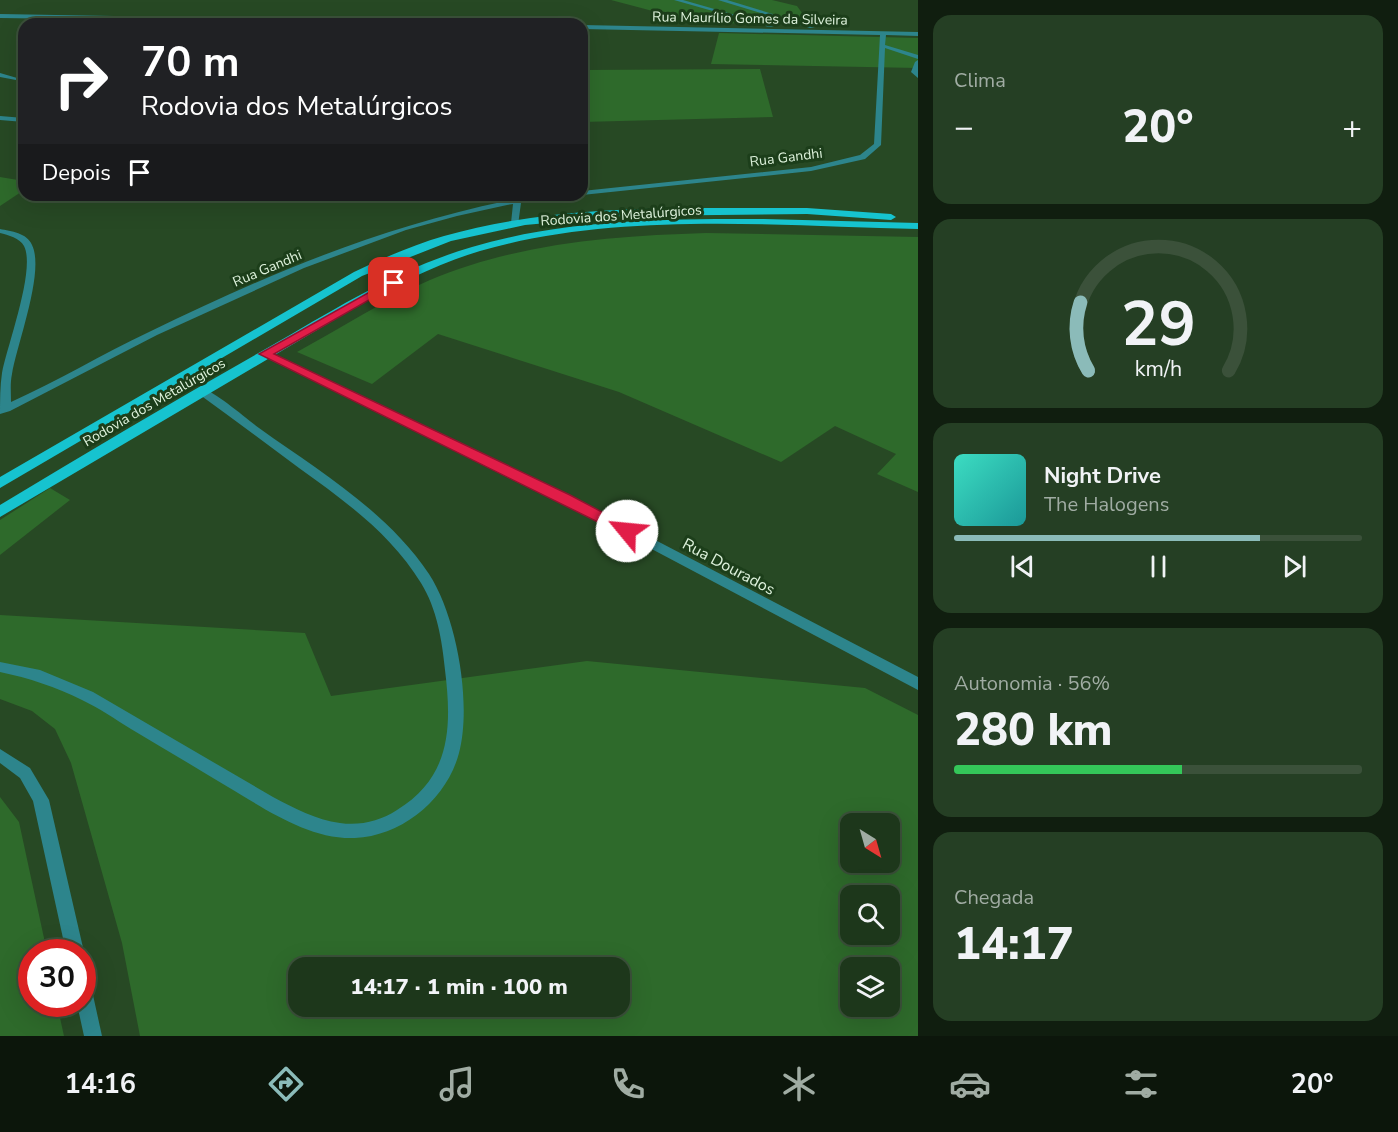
<!DOCTYPE html>
<html lang="pt">
<head>
<meta charset="utf-8">
<style>
  :root { --surface:#1d371b; --page:#253f24; --text:#f1f3f6; --muted:#a0aca3; --line:#3b513a; --accent:#8bbbb9 }
  body { margin:0; font-family:"Nunito Sans",sans-serif; background:var(--page); color:var(--text); height:100vh; display:flex; flex-direction:column; font-size:22px; white-space:nowrap }
  * { box-sizing:border-box; margin:0 }
  p { font-size:20px; color:var(--muted) }
  .icon { flex:none; width:33px; height:33px; fill:none; stroke:currentColor; stroke-width:2; stroke-linecap:round; stroke-linejoin:round }
  .map { position:relative; flex:1; overflow:hidden }
  .details { display:flex; flex-direction:column; gap:15px; padding:15px; background:#101e0f; width:480px }
  .details>* { flex:none }
  .hud { position:absolute; left:18px; top:18px; width:570px; height:183px; border-radius:18px; box-shadow:0 6px 24px #0002,0 0 0 2px var(--line); background:#202124; color:#fff; overflow:hidden }
  .needle { width:39px; rotate:143deg }
  .tools { position:absolute; left:840px; top:813px; display:grid; gap:12px }
  .tools a { display:grid; place-items:center; width:60px; height:60px; border-radius:12px; background:var(--surface); box-shadow:0 6px 24px #0002,0 0 0 2px var(--line); font-size:30px }
  .speed { position:absolute; left:18px; top:939px; display:flex; gap:12px; font-size:30px; font-weight:700; text-align:center }
  .speed>* { display:grid; place-content:center; width:78px; height:78px; border-radius:50%; background:var(--surface); box-shadow:0 6px 24px #0002,0 0 0 2px var(--line); line-height:1 }
  .speed .limit { border:9px solid #d22; background:#fff; color:#111 }
  .pin { position:absolute; display:grid; place-items:center; width:51px; height:51px; color:#fff; margin:-26px; border-radius:12px; box-shadow:0 3px 9px #0006 }
  .me { position:absolute; width:66px; margin:-33px; rotate:298deg; stroke-linejoin:round; filter:drop-shadow(0 0 4px #0008) }
  .turn { display:flex; align-items:center; gap:21px; height:126px; padding:0 24px; font-size:27px }
  .turn .icon { width:78px; height:78px; stroke-width:2.5 }
  .turn b { display:block; font-size:42px; line-height:51px }
  .then { display:flex; align-items:center; height:57px; padding:0 24px; background:#0003; gap:12px; font-size:22px }
  .big { font-size:45px; font-weight:800; line-height:1.1 }
  .details .card { flex:1; display:flex; flex-direction:column; justify-content:center; gap:9px; min-width:0; padding:0 21px; border-radius:18px; background:var(--page) }
  .details .dial { align-items:center; gap:0 }
  .dial svg { height:156px; overflow:visible; fill:none; stroke:var(--line); stroke-width:7; stroke-linecap:round; text-anchor:middle }
  .dial text { fill:var(--text); stroke:none }
  .song { display:flex; align-items:center; gap:18px }
  .cover { width:72px; height:72px; border-radius:9px; background:linear-gradient(135deg,hsl(170 70% 55%),hsl(180 70% 35%)) }
  .played { height:6px; border-radius:3px; background:linear-gradient(90deg,var(--accent) 75%,var(--line) 75%) }
  .keys { display:flex; justify-content:space-around; direction:ltr }
  .heat { display:flex; justify-content:space-between; align-items:center; font-size:33px; direction:ltr }
  .charge { height:9px; border-radius:4px; background:linear-gradient(90deg,#34c759 56%,var(--line) 0) }
  .trip { position:absolute; left:288px; top:957px; width:342px; height:60px; border-radius:18px; background:var(--surface); box-shadow:0 6px 24px #0002,0 0 0 2px var(--line); font-weight:800; line-height:60px; text-align:center }
  .tab-bar { display:flex; height:96px; justify-content:space-around; align-items:center; background:#0c160b; color:var(--muted) }
  .tab-bar .icon { width:42px; height:42px }
  .tab-bar .active { color:var(--accent) }
  .tab-bar b { font-size:27px; color:var(--text) }
  main { display:flex; flex:1; min-height:0 }
  .map>svg:first-child { display:block }
  .green { fill:#2e6a2b; fill-rule:evenodd }
  .lines { fill:none; stroke-linecap:round; stroke-linejoin:round }
  .street { fill:#2d858c; fill-rule:evenodd }
  .primary { fill:#16c3cf; fill-rule:evenodd }
  .route { fill:#e11d48; stroke:#92132f; stroke-width:1.5 }
  .labels { text-anchor:middle; stroke-width:6; stroke-linejoin:round; paint-order:stroke }
  .far-street-label { font-size:14px; fill:#def2dc; stroke:#1c3e1a }
  .street-label { font-size:16px; fill:#def2dc; stroke:#1c3e1a }
</style>
</head>
<body>
<main>
<div class="map">
<svg width="918" height="1036" viewBox="0 0 918 1036">
  <rect width="100%" height="100%" fill="#274924"/>
  <path class="green" d="M 611,0 L 772,0 L 797,6 L 810,24 L 698,23 Z
    M 719,33 L 918,38 L 918,68 L 711,64 Z
    M 760,69 L 773,117 L 582,122 L 582,70 Z
    M 0,177 L 24,181 L 24,190 L 0,206 Z
    M 706,233 L 918,237 L 918,492 L 877,474 L 896,454 L 835,426 L 781,462 L 619,392 L 438,334 L 372,384 L 297,352 C 341,328 384,300 430,280 C 517,243 613,236 706,233 Z
    M 50,488 L 70,500 L 0,555 L 0,520 Z
    M 0,615 L 305,633 L 331,696 L 587,661 L 865,688 L 918,715 L 918,1036 L 140,1036 L 122,943 L 71,763 L 55,729 L 32,711 L 0,699 ZM 850,824 L 890,824 L 890,862 L 850,862 ZM 850,896 L 890,896 L 890,934 L 850,934 ZM 298,968 L 620,968 L 620,1006 L 298,1006 ZM 850,968 L 890,968 L 890,1006 L 850,1006 Z
    M 0,797 L 19,822 L 47,952 L 32,952 L 32,1004 L 57,1004 L 64,1036 L 0,1036 Z"/>
  <g class="lines">
    <path class="street" d="M 674,0 L 683,0 L 774,26 L 769,27 Z
      M 718,0 L 727,0 L 815,27 L 810,28 Z
      M 0,14 L 443,22 L 446,24 L 0,18 Z
      M 582,25 L 918,32 L 918,36 L 886,35 L 885,45 L 918,55 L 918,59 L 885,48 L 881,145 L 865,159 L 811,171 L 582,195 L 582,191 L 811,167 L 860,155 L 874,144 L 880,35 L 582,29 Z
      M 918,60 L 918,78 L 911,72 L 915,62 Z
      M 0,73 L 24,80 L 24,85 L 16,80 L 0,77 Z
      M 0,116 L 24,118 L 24,122 L 0,120 Z
      M 457,195 L 494,195 L 520,198 L 544,195 L 564,195 L 560,197 L 521,203 L 518,225 L 511,223 L 513,204 L 507,205 L 457,216 L 406,230 L 304,268 L 157,335 L 10,411 L 0,414 C 0,401 0,386 2,373 C 7,346 36,269 24,246 C 20,238 8,235 0,233 L 0,229 C 11,231 27,233 32,245 C 45,271 17,344 12,374 C 10,383 11,393 11,402 C 58,381 102,354 149,332 C 266,275 377,228 506,201 L 461,197 Z
      M 265,351 L 569,495 L 918,677 L 918,690 L 561,501 L 262,356 L 260,354 Z
      M 200,387 C 217,393 243,416 259,428 C 319,471 387,511 429,574 C 457,617 472,704 459,753 C 447,799 402,836 355,838 C 310,840 265,809 228,787 C 195,767 163,748 131,729 C 115,719 99,708 82,700 C 56,687 29,678 0,672 L 0,662 L 40,670 L 93,692 L 273,797 C 294,808 316,820 340,823 C 360,826 380,821 397,810 C 451,777 452,727 445,670 C 442,640 437,609 421,583 C 391,534 345,501 299,468 C 265,443 231,417 196,392 L 195,390 Z
      M 0,749 L 30,768 L 49,800 L 84,952 L 82,955 L 82,952 L 66,952 L 33,801 L 20,778 L 0,763 Z
      M 82,977 L 88,980 L 91,986 L 102,1036 L 84,1036 L 77,1004 L 82,1004 Z"/>
    <path class="primary" d="M 690,208 L 807,208 L 891,214 L 896,217 L 891,220 L 807,214 L 624,216 L 525,225 L 451,241 L 362,276 L 0,488 L 0,477 L 354,272 C 383,258 413,245 444,236 C 524,213 608,209 690,208 Z
      M 764,219 L 918,223 L 918,229 C 776,226 618,211 480,251 C 436,264 396,285 356,307 L 0,517 L 0,505 C 89,451 179,398 269,347 C 334,310 399,268 472,247 C 566,219 666,219 764,219 Z"/>
  </g>
  <path class="route" d="M 391,280 L 399,283 L 274,354 L 570,495 L 632,528 L 632,534 L 622,534 L 259,354 Z"/>
  <g class="labels">
    <g class="far-street-label">
      <text transform="translate(750 18) rotate(1)" y="5">Rua Maurílio Gomes da Silveira</text>
      <text transform="translate(786 157) rotate(-7)" y="5">Rua Gandhi</text>
      <text transform="translate(621 215) rotate(-4)" y="5">Rodovia dos Metalúrgicos</text>
      <text transform="translate(267 268) rotate(-23)" y="5">Rua Gandhi</text>
      <text transform="translate(154 402) rotate(-30)" y="5">Rodovia dos Metalúrgicos</text>
    </g>
    <g class="street-label">
      <text transform="translate(729 566) rotate(28)" y="6">Rua Dourados</text>
    </g>
  </g>
</svg>
<div class="tools">
<a><svg class="needle" viewBox="-14 -14 28 28"><path d="M0-13l5 13h-10z" fill="#e53935"/><path d="M0 13l5-13h-10z" fill="#a0aca3"/></svg></a>
<a><svg class="icon" aria-label="search" viewBox="0 0 24 24"><circle cx="10" cy="10" r="6"/><path d="M15 15l6 6"/></svg></a>
<a><svg class="icon" aria-label="layers" viewBox="0 0 24 24"><path d="M12 4l9 5-9 5-9-5zM3 14l9 5 9-5"/></svg></a>
</div>
<div class="speed"><div class="limit">30</div></div>
<div class="pin" style="left:394px;top:283px;background:#d93025"><svg class="icon" aria-label="arrive" viewBox="0 0 24 24"><path d="M6 21V4h12l-3 4 3 4H6"/></svg></div>
<svg class="me" style="left:627px;top:531px" viewBox="-20 -20 40 40"><circle r="19" fill="#fff"/><path d="M0-13L10 11 0 6-10 11z" fill="#e11d48"/></svg>
<div class="trip">14:17 · 1 min · 100 m</div>
<div class="hud">
<div class="turn"><svg class="icon" aria-label="right" viewBox="0 0 24 24"><path d="M7 20v-9h11M14 6l5 5-5 5"/></svg><div><b>70 m</b>Rodovia dos Metalúrgicos</div></div>
<div class="then">Depois<svg class="icon" aria-label="arrive" viewBox="0 0 24 24"><path d="M6 21V4h12l-3 4 3 4H6"/></svg></div>
</div>
</div>
<section class="details">
<div class="card"><p>Clima</p>
<div class="heat"><a>−</a><b class="big">20°</b><a>+</a></div>
</div>
<div class="card dial"><svg viewBox="0 0 100 80">
<path d="M14 69A42 42 0 1 1 86 69"/>
<path d="M14 69A42 42 0 0 1 10 34" stroke="#8bbbb9"/>
<text x="50" y="56" font-size="32" font-weight="700">29</text>
<text x="50" y="72" font-size="11">km/h</text>
</svg></div>
<div class="card">
<div class="song"><i class="cover"></i><div><b>Night Drive</b><p>The Halogens</p></div></div>
<div class="played"></div>
<div class="keys"><svg class="icon" aria-label="previous" viewBox="0 0 24 24"><path d="M18 5L8 12l10 7zM5 5v14"/></svg><svg class="icon" aria-label="pause" viewBox="0 0 24 24"><path d="M8 5v14M16 5v14"/></svg><svg class="icon" aria-label="next" viewBox="0 0 24 24"><path d="M6 5l10 7-10 7zM19 5v14"/></svg></div>
</div>
<div class="card"><p>Autonomia · 56%</p><b class="big">280 km</b><div class="charge"></div></div>
<div class="card"><p>Chegada</p><b class="big">14:17</b></div>
</section>
</main>
<nav class="tab-bar">
<b>14:16</b>
<svg class="icon active" aria-label="directions" viewBox="0 0 24 24"><path d="M12 3l9 9-9 9-9-9zM9 14v-3h6M13 9l2 2-2 2"/></svg>
<svg class="icon" aria-label="music" viewBox="0 0 24 24"><path d="M9 18V5l10-2v13"/><circle cx="6" cy="18" r="3"/><circle cx="16" cy="16" r="3"/></svg>
<svg class="icon" aria-label="phone" viewBox="0 0 24 24"><path d="M5 4h4l2 5-3 2q2 4 5 5l2-3 5 2v4C11 20 4 13 5 4z"/></svg>
<svg class="icon" aria-label="climate" viewBox="0 0 24 24"><path d="M12 3v18M4 7l16 10M4 17L20 7"/></svg>
<svg class="icon" aria-label="car" viewBox="0 0 24 24"><path d="M5 17H2v-5l4-1 3-4h7l3 4 3 1v5h-3M9 17h6M6 11h13"/><circle cx="7" cy="17" r="2"/><circle cx="17" cy="17" r="2"/></svg>
<svg class="icon" aria-label="filters" viewBox="0 0 24 24"><path d="M4 7h16M4 17h16"/><circle cx="9" cy="7" r="2"/><circle cx="15" cy="17" r="2"/></svg>
<b>20°</b>
</nav>
</body>
</html>
